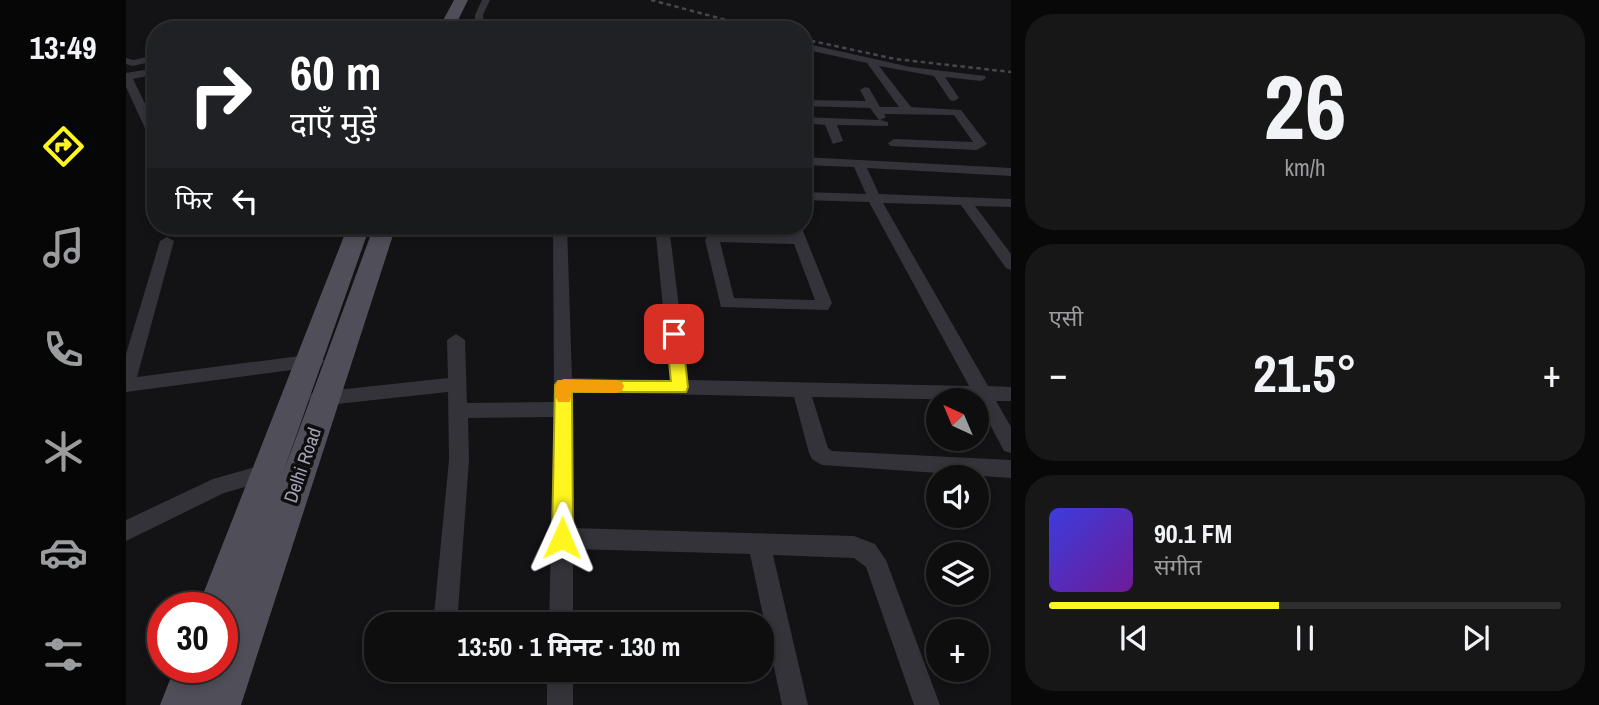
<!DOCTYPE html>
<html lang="hi">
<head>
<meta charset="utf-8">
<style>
  :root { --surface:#0e0e0f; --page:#171718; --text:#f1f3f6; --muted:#9b9c9e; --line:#2e2e2f; --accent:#fff620 }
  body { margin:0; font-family:"Archivo Narrow","Noto Sans Devanagari",sans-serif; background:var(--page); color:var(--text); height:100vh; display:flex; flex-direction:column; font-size:26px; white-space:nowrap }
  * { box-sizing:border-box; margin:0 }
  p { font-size:23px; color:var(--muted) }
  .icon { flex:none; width:38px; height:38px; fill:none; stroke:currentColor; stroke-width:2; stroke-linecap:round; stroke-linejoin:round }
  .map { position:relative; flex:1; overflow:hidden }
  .details { display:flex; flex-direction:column; gap:14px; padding:14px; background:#080808; width:588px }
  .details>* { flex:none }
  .banner { position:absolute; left:21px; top:21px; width:665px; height:214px; border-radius:28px; box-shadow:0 4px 10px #0003,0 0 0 2px var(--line); background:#202124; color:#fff; overflow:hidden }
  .needle { width:46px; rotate:316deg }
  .controls { position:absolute; left:800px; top:388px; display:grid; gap:14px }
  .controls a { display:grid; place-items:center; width:63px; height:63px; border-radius:50%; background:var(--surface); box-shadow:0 4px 10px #0003,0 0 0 2px var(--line); font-size:35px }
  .speed { position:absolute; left:21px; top:592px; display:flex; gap:14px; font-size:35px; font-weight:700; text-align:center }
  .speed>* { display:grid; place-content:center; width:91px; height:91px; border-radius:50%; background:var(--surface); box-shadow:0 4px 10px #0003,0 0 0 2px var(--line); line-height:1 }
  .speed .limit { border:10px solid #d22; background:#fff; color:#111 }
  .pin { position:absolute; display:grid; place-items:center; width:60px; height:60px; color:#fff; margin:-30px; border-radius:14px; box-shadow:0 4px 10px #0006 }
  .me { position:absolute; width:77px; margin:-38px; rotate:1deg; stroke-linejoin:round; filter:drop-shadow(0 0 5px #0008) }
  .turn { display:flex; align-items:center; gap:24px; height:147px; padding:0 28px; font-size:32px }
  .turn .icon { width:91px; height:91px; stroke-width:2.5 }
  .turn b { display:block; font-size:49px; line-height:60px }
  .then { display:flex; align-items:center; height:66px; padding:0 28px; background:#0003; gap:14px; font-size:26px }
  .big { font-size:52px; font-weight:700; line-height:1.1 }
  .details .tile { flex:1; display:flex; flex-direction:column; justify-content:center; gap:10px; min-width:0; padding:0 24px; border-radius:28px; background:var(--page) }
  .details .dial { align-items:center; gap:0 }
  .dial b { font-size:91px; line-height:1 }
  .song { display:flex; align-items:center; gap:21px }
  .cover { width:84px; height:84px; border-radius:10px; background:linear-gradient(135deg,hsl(240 70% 55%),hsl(280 70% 35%)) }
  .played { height:7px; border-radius:4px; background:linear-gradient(90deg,var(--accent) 45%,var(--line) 45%) }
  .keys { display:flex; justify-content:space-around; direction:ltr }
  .heat { display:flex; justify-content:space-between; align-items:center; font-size:38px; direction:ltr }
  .trip { position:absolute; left:238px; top:612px; width:410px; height:70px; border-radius:28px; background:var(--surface); box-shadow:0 4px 10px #0003,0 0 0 2px var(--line); font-weight:700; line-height:70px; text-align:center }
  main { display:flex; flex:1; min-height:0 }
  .tabs { display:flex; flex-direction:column; width:126px; justify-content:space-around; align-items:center; background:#060606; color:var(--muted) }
  .tabs .icon { width:49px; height:49px }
  .tabs .on { color:var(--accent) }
  .tabs b { font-size:32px; color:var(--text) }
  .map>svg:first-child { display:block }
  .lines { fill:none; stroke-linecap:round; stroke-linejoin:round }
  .minor { fill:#34333a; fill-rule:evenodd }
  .primary { fill:#504f59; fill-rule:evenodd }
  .rail { stroke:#46464f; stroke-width:2.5; stroke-dasharray:4.5 3.5; stroke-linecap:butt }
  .route { fill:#fff620; stroke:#a6a015; stroke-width:2 }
  .slow { fill:#f59e0b }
  .labels { text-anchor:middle; stroke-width:7; stroke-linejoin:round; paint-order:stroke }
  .street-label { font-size:19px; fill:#a3a3b6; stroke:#0e0e0f }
</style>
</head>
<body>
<main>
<nav class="tabs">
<b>13:49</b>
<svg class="icon on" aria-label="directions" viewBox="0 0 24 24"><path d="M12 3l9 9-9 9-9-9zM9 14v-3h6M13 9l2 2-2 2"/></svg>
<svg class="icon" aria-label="music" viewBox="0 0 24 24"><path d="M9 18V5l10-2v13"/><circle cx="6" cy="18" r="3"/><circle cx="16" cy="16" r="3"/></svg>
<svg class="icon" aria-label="phone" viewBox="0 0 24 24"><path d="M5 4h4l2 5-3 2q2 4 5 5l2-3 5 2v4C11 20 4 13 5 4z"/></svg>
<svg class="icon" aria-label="climate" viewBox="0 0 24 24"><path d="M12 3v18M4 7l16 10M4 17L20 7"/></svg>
<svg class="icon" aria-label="car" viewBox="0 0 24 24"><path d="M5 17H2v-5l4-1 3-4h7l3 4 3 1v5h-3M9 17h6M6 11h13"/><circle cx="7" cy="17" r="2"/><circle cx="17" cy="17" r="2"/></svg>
<svg class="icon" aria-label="filters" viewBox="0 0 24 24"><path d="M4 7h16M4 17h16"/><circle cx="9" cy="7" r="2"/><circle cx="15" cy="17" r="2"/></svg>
</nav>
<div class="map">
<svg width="885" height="705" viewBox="0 0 885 705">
  <rect width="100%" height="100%" fill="#131214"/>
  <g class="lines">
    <path class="minor" d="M 356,0 L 364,0 L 357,15 L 359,30 L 349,30 L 349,15 Z
      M 36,24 L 39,25 L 42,30 L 33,30 L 31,27 Z
      M 178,24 L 183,27 L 181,29 L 150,30 Z
      M 66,25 L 72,30 L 63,30 L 63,26 Z
      M 677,43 L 784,67 L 859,76 L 860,78 L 855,81 L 819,77 L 833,98 L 828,101 L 824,100 L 808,76 L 753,66 L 785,107 L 835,110 L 861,144 L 851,150 L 764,146 L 762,143 L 768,139 L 847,142 L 828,115 L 758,114 L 760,117 L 754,120 L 762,122 L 762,126 L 711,125 L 717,141 L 707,144 L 699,125 L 677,123 L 677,117 L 753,120 L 744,108 L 677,106 L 677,100 L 740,101 L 734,90 L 739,87 L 743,88 L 754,107 L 773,107 L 741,63 L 677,49 Z
      M 30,55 L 30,61 L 6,66 L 0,64 L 0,58 L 7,60 Z
      M 30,68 L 30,74 L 7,79 L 30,126 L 30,143 L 24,139 L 0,87 L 0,73 Z
      M 677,157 L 885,168 L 885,176 L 741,168 L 753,194 L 885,199 L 885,207 L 849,206 L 885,254 L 885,270 L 880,268 L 835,205 L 757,203 L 862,386 L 885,387 L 885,401 L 870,401 L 885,427 L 885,453 L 878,451 L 851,400 L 686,397 L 702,448 L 706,451 L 885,460 L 885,478 L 696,465 L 686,459 L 683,453 L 668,397 L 447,392 L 447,528 L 728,536 L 749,544 L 760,560 L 814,705 L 788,705 L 740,567 L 728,558 L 647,555 L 682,705 L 656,705 L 624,554 L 447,549 L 447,625 L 423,625 L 428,417 L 342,418 L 343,460 L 331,625 L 307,625 L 323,460 L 322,392 L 192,406 L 185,404 L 183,399 L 185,394 L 192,392 L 322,378 L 321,340 L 330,334 L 339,340 L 341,403 L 428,402 L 427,226 L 441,226 L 446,378 L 544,380 L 529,226 L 543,226 L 562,380 L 843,386 L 743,202 L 677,200 L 677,192 L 740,194 L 728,167 L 677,165 Z
      M 661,226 L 675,226 L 706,303 L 702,310 L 595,307 L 579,240 L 583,234 L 664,235 ZM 594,242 L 668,244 L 689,300 L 608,298 Z
      M 41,237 L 48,241 L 11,377 L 189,354 L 195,356 L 198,361 L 195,366 L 0,392 L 0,354 L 34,241 Z
      M 147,462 L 154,465 L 157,471 L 154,477 L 98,493 L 0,541 L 0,520 L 87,479 Z
      M 421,670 L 447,670 L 447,705 L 421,705 Z"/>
    <path class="primary" d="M 328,0 L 342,0 L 327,30 L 312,30 Z
      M 222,226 L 244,226 L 156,476 L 248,226 L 270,226 L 115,705 L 34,705 L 49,667 L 96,667 L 96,641 L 103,621 L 96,624 L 96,607 L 72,607 Z"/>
    <path class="rail" d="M 525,0 L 638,30
      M 677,39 L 769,59 L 885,72"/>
  </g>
  <path class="route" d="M 548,328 L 556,334 L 562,387 L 560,392 L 446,392 L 447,538 L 444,545 L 436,548 L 429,545 L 426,538 L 429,385 L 432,381 L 545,381 L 540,334 Z"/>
  <path class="slow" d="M 438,379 L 490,380 L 496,382 L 498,386 L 496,391 L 490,393 L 446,392 L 444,402 L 432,402 C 428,395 428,387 432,381 Z"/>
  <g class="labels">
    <g class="street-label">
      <text transform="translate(176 465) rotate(-71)" y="7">Delhi Road</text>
    </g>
  </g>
</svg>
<div class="controls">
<a><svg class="needle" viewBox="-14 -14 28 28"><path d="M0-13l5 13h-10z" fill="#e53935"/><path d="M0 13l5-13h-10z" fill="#9b9c9e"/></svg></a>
<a><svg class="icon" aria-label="sound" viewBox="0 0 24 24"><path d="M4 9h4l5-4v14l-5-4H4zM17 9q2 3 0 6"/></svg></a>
<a><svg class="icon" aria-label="layers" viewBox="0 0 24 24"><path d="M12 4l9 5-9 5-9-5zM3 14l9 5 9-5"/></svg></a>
<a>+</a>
</div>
<div class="speed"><div class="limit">30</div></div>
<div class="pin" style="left:548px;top:334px;background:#d93025"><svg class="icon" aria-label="arrive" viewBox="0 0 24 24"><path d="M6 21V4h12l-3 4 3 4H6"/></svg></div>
<svg class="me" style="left:436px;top:538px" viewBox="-20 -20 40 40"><path d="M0-17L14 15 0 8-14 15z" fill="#fff620" stroke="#fff" stroke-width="4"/></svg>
<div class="trip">13:50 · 1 मिनट · 130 m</div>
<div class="banner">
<div class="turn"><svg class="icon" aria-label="right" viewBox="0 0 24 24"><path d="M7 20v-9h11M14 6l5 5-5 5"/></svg><div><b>60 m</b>दाएँ मुड़ें</div></div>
<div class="then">फिर<svg class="icon" aria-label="left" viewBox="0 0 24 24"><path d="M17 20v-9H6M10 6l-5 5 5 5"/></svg></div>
</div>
</div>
<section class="details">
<div class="tile dial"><b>26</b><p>km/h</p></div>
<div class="tile"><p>एसी</p>
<div class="heat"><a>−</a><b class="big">21.5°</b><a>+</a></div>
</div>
<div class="tile">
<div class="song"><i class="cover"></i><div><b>90.1 FM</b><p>संगीत</p></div></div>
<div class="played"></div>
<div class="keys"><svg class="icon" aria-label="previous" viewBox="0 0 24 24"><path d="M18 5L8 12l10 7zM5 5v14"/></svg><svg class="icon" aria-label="pause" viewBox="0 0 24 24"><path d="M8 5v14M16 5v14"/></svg><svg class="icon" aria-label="next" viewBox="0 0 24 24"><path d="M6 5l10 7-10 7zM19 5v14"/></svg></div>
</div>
</section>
</main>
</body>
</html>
